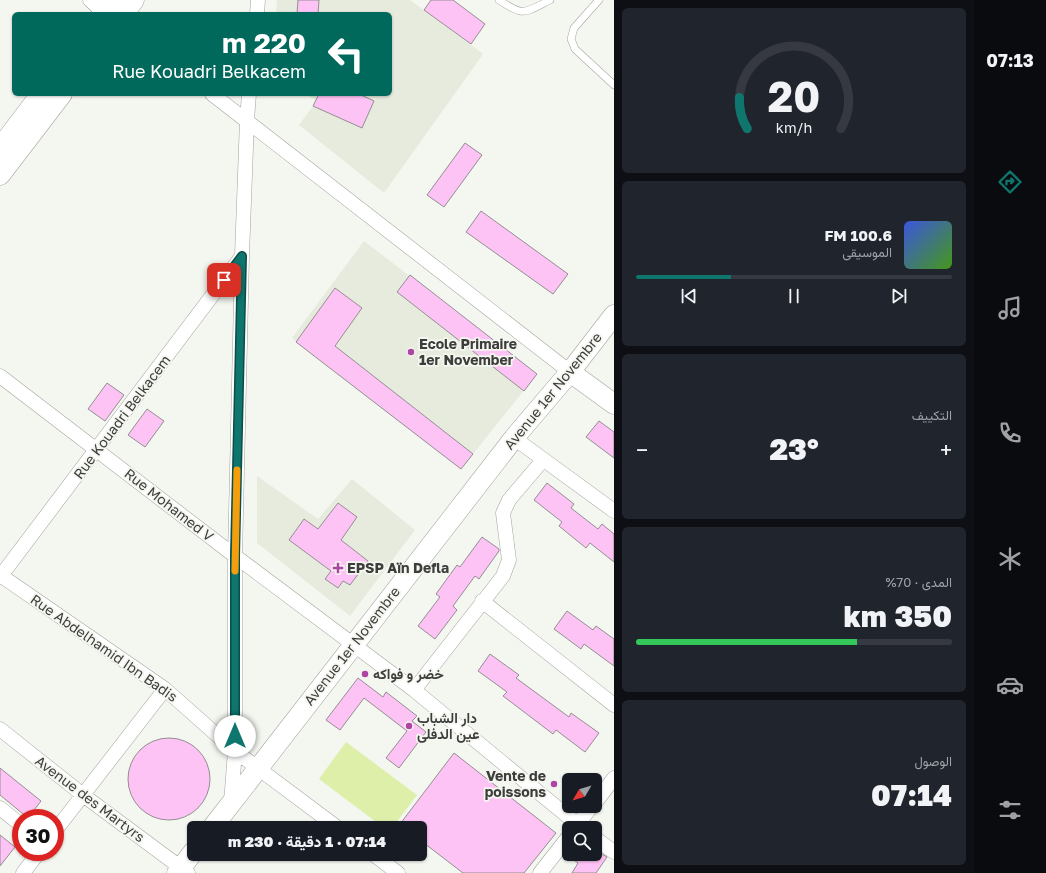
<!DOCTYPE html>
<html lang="ar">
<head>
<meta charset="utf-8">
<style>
  :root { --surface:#171b24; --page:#20242c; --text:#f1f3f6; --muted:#9ea1a6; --line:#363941; --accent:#0f766e }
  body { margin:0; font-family:"Golos Text",Vazirmatn,sans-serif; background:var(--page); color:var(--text); direction:rtl; height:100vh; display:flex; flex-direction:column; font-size:15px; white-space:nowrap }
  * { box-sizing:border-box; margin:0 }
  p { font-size:13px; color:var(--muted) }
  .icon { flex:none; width:22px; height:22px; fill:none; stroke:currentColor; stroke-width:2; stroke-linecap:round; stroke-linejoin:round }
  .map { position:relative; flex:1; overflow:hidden; direction:ltr }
  .sheet { display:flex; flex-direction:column; gap:8px; padding:8px; background:#0d0f14; width:360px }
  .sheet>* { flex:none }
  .top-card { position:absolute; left:12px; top:12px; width:380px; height:84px; border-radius:6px; box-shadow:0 1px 3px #0004; direction:rtl; background:#00695c; color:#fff; overflow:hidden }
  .needle { width:26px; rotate:232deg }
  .tools { position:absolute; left:562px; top:773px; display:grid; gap:8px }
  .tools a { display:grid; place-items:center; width:40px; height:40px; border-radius:6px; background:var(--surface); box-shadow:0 1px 3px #0004; font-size:20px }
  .speed { position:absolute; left:12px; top:809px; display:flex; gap:8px; font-size:20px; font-weight:700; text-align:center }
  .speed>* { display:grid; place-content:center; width:52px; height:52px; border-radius:50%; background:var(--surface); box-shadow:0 1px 3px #0004; line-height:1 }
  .speed .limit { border:6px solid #d22; background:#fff; color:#111 }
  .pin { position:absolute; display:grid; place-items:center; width:34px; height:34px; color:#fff; margin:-17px; border-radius:8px; box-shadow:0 2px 6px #0006 }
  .me { position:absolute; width:44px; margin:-22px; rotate:0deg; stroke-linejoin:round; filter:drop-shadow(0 0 3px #0008) }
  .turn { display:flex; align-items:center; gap:14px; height:84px; padding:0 20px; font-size:18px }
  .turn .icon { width:52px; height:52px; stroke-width:2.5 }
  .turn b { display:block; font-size:28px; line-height:34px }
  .big { font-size:30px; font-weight:800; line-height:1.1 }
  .sheet .widget { flex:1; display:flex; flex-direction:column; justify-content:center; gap:6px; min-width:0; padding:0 14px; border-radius:6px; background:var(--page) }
  .sheet .dial { align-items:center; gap:0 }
  .dial svg { height:104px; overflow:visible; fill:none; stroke:var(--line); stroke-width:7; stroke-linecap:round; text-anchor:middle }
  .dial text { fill:var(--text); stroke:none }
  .song { display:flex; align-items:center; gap:12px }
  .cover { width:48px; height:48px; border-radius:6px; background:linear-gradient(135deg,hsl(230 70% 55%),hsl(100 70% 35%)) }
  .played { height:4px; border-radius:2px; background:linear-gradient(90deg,var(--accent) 30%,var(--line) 30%) }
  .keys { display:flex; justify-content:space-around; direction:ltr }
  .heat { display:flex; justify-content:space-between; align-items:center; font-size:22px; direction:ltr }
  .charge { height:6px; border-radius:3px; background:linear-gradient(90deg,#34c759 70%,var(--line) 0) }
  .trip { position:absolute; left:187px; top:821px; width:240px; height:40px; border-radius:6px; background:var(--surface); box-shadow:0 1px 3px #0004; font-weight:800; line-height:40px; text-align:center; direction:rtl }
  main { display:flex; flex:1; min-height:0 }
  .tab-bar { display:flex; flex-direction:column; width:72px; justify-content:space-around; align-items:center; background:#090b0e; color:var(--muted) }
  .tab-bar .icon { width:28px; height:28px }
  .tab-bar .selected { color:var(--accent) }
  .tab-bar b { font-size:18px; color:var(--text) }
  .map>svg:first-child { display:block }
  .built { fill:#e7ebde }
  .green { fill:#deefaa }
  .building { fill:#fec3f5; stroke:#938e92 }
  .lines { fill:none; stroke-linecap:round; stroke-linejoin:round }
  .lane-casing { stroke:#a2a39e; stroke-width:8 }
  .street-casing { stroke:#a2a39e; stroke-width:15 }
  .secondary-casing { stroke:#a2a39e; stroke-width:21 }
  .lane { stroke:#fff; stroke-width:7 }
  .street { stroke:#fff; stroke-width:14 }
  .secondary { stroke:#fff; stroke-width:20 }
  .route-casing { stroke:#0a4d48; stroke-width:10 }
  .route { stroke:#0f766e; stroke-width:7 }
  .slow { stroke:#f59e0b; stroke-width:7 }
  .poi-dot { fill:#ae44a4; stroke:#f4f6f0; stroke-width:1.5 }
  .labels { text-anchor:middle; stroke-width:3.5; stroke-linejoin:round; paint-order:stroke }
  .poi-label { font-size:14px; font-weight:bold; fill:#3d3d3b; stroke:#f4f6f0; text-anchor:start }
  .street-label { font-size:14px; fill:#3d3d3b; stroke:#f4f6f0 }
</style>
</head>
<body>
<main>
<nav class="tab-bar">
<b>07:13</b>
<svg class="icon selected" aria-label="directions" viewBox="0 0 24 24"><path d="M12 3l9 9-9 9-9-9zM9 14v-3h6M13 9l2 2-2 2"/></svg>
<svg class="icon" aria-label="music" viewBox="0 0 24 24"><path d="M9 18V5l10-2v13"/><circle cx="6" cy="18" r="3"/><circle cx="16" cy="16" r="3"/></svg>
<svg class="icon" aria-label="phone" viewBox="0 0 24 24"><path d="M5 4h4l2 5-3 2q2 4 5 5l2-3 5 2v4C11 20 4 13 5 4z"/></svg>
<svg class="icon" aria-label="climate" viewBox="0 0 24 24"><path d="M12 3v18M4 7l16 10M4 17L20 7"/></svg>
<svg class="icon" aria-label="car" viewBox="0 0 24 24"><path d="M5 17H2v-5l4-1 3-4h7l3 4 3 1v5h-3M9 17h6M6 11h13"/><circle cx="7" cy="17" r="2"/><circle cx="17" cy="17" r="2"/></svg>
<svg class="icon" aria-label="filters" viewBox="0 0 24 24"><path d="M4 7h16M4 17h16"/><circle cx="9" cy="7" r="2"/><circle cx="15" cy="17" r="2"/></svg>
</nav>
<section class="sheet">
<div class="widget dial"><svg viewBox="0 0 100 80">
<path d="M14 69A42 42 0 1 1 86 69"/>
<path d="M14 69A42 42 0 0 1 8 45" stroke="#0f766e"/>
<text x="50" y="56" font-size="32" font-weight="700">20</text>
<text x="50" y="72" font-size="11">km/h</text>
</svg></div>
<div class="widget">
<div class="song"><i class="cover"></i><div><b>100.6 FM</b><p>الموسيقى</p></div></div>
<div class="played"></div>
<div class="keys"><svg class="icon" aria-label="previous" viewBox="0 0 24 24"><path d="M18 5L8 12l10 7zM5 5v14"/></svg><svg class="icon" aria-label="pause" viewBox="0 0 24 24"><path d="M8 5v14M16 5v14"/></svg><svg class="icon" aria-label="next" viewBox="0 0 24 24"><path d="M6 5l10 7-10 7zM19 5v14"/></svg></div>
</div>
<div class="widget"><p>التكييف</p>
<div class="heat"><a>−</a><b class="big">23°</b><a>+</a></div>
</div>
<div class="widget"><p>المدى · 70%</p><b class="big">350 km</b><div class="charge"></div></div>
<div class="widget"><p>الوصول</p><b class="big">07:14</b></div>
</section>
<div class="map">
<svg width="614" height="873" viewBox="0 0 614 873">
  <rect width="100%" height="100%" fill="#f4f6f0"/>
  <path class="built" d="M 277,0 L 410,0 L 483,54 L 384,193 L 299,125 L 313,106 L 316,100 L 308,96 L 309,94 L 390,94 L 390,14 L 276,14 Z
    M 364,241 L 537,374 L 461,469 L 292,338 Z
    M 257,476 L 318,519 L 352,479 L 415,530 L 350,616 L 257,543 Z"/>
  <path class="green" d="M 346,742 L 417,795 L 392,828 L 384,828 L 319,779 Z"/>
  <path class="building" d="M 298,0 L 319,0 L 318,14 L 297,14 Z
    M 431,0 L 453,0 L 485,24 L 471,44 L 424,10 Z
    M 319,94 L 359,94 L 374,101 L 362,128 L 313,106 Z
    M 465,143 L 482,155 L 444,207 L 427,195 Z
    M 481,211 L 568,274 L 553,294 L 466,232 Z
    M 410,275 L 537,374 L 524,391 L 397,292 Z
    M 335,288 L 362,308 L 335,346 L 473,454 L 461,469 L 296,342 Z
    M 107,383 L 124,395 L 105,421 L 88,409 Z
    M 147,409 L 164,421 L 145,447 L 128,435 Z
    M 599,421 L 614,432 L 614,458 L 586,437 Z
    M 547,483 L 574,504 L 571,508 L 598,529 L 602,524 L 614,534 L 614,562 L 590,543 L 586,548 L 559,526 L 562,522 L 534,500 Z
    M 338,503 L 357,517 L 341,540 L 368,561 L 350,585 L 343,581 L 338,588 L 325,579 L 331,571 L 289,540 L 304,519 L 318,529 Z
    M 482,537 L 499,549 L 499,551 L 479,579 L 475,576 L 453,606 L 457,610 L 435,639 L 418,626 L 440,597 L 436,594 L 457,565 L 460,567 Z
    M 567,611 L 593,630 L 596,626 L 614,639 L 614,666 L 584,644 L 581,649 L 554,629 Z
    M 490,654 L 519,675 L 516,678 L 569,717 L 571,713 L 599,733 L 585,752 L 556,730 L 553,734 L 503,696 L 507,692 L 478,671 Z
    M 358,678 L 383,697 L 386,692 L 417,716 L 412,721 L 426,732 L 399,768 L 386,758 L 407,731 L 364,698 L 340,730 L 326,720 Z
    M128 779a41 41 0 1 1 82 0a41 41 0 1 1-82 0Z
    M 454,753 L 556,833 L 524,873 L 463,873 L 420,840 L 420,828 L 397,828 Z
    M 0,768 L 41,801 L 28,818 L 0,795 Z
    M 0,835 L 15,847 L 0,866 Z
    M 565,854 L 602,854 L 607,857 L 596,873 L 572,873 L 578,863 Z"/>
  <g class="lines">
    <g class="lane-casing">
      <path id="lane" d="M 499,0 C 524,17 524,13 550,0
        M 599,0 L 574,28 L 571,39 L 575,49 L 614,85"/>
    </g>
    <g class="street-casing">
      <path id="street" d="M 90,0 L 105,14
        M 257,14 L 258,0
        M 212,94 L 570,372
        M 0,376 L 235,556 L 414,690 L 582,828
        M 514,438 L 614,511
        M 0,575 L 165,689 L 235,751 L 338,828
        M 0,577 L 242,256
        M 482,601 L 614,705
        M 414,690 L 503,576 L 509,560 L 503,513 L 509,500 L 543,460
        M 0,729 L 83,795 L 188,873
        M 231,803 L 235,751 L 235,556 L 242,256 L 247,120 L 249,94
        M 595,803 L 614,778
        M 0,808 L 21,825
        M 575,828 L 592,806
        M 55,831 L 165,689
        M 595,838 L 614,852
        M 373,854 L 398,873
        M 23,873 L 39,852
        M 540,873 L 569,836"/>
    </g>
    <g class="secondary-casing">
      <path id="secondary" d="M 102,14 L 113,0
        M 123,14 L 134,0
        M 0,148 L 41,94
        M 0,175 L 62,94
        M 570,372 L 614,404
        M 212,828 L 514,438 L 570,372 L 614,315
        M 177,873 L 194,851"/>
    </g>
    <use href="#lane" class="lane"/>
    <use href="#street" class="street"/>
    <use href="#secondary" class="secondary"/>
  </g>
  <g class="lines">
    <g class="route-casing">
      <path id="route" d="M 224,280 L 242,256 L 235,556 L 235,736"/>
    </g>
    <use href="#route" class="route"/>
    <path class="slow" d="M 235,571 L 237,470"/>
  </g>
  <g class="poi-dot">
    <circle cx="411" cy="352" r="4"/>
    <path d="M336 562h4v4h4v4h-4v4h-4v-4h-4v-4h4z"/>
    <circle cx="365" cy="674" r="4"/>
    <circle cx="409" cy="726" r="4"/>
    <circle cx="554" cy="784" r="4"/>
  </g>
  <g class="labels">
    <g class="poi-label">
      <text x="419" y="349">Ecole Primaire<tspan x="419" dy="16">1er November</tspan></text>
      <text x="347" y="573">EPSP Aïn Defla</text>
      <text x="373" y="679">خضر و فواكه</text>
      <text x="417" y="723">دار الشباب<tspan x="417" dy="16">عين الدفلى</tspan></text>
      <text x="546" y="781" text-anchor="end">Vente de<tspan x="546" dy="16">poissons</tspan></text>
    </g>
    <g class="street-label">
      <text transform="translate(553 391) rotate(-51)" y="5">Avenue 1er Novembre</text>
      <text transform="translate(122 417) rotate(-53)" y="5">Rue Kouadri Belkacem</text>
      <text transform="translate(169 505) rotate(38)" y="5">Rue Mohamed V</text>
      <text transform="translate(352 646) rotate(-52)" y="5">Avenue 1er Novembre</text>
      <text transform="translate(104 648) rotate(35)" y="5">Rue Abdelhamid Ibn Badis</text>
      <text transform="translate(90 799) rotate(37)" y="5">Avenue des Martyrs</text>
    </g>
  </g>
</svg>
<div class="tools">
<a><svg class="needle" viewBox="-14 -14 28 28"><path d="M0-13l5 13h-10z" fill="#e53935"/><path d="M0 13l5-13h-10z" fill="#9ea1a6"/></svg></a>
<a><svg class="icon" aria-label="search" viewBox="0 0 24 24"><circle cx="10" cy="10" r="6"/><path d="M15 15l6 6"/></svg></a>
</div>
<div class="speed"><div class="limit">30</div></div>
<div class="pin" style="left:224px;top:280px;background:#d93025"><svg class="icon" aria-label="arrive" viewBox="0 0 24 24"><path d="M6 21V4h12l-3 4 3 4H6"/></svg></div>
<svg class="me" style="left:235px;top:736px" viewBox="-20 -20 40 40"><circle r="19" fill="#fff"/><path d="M0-13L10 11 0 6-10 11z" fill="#0f766e"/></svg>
<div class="trip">07:14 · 1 دقيقة · 230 m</div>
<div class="top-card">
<div class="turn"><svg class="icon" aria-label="left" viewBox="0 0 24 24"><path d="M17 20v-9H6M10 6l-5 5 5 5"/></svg><div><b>220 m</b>Rue Kouadri Belkacem</div></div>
</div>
</div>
</main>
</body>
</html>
